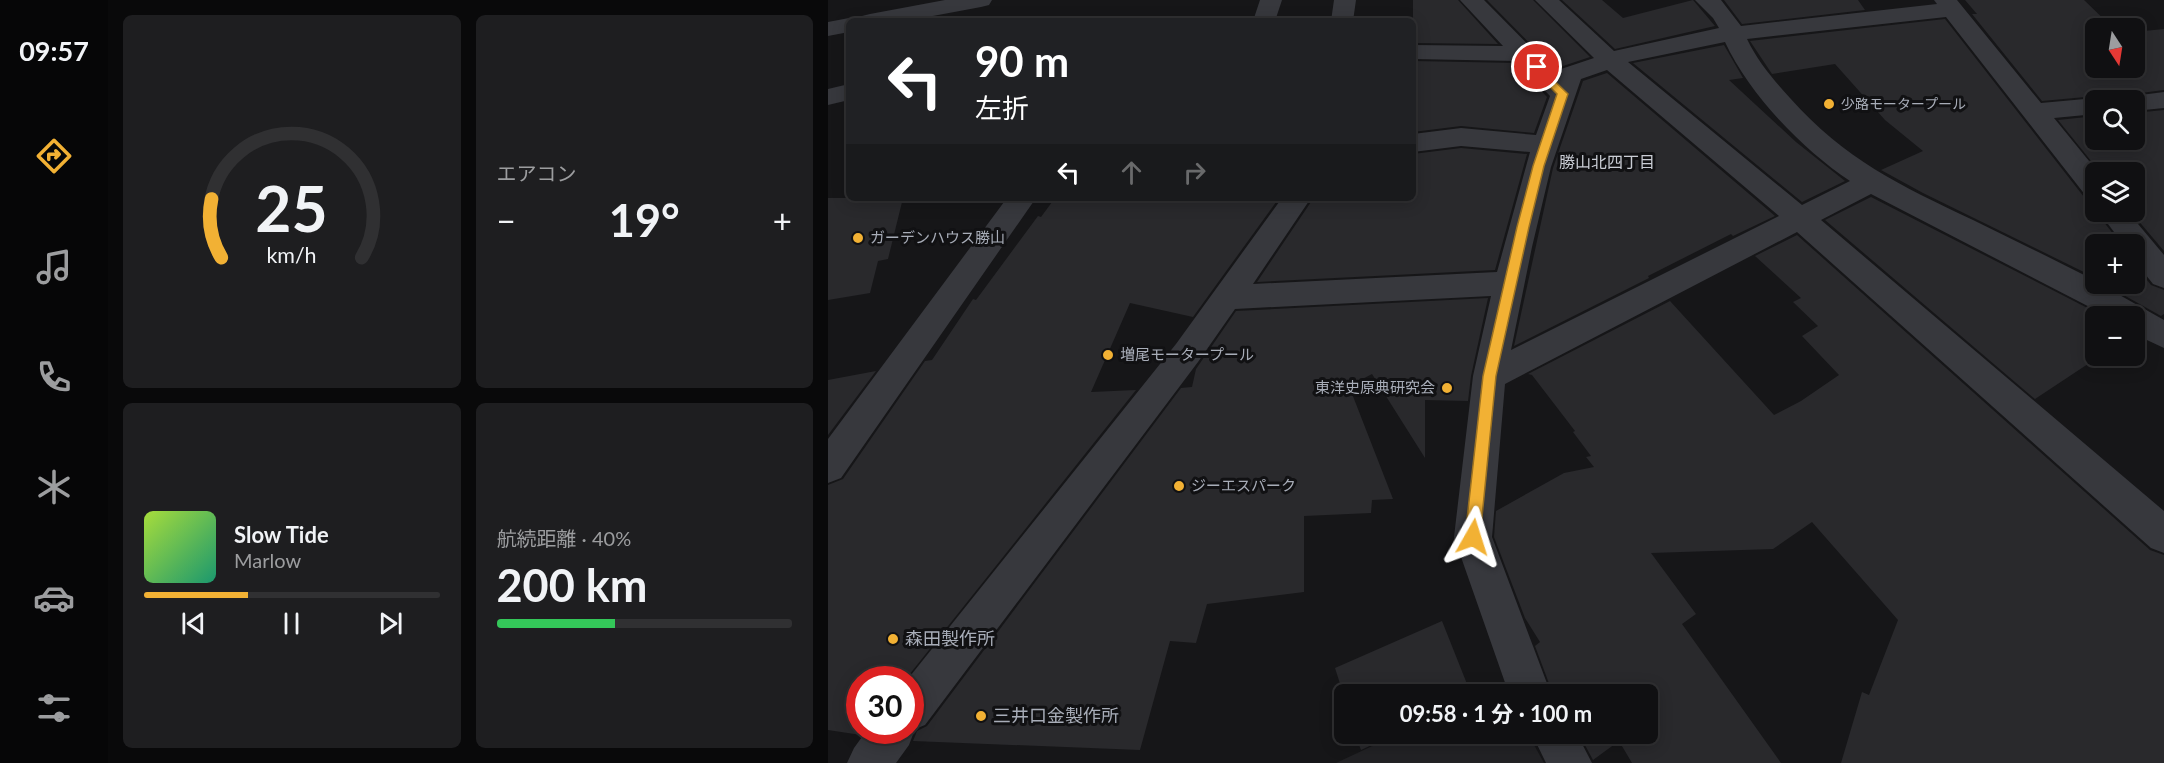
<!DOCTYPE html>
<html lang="ja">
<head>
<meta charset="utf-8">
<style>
  :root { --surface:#101012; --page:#1e1e20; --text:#f1f3f6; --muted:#9c9d9f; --line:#303032; --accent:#f2b134 }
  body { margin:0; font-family:Lato,"Noto Sans JP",sans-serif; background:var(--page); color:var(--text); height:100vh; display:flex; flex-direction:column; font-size:22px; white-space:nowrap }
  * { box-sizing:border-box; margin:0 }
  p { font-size:20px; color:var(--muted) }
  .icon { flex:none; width:33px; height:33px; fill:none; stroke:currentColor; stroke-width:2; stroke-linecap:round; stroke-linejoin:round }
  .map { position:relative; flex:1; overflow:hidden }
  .side { display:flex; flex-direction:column; gap:15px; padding:15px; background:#09090a; width:720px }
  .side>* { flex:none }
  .hud { position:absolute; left:18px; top:18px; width:570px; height:183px; border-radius:9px; box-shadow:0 3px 15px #0003,0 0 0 2px var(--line); background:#202124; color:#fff; overflow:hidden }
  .needle { width:39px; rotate:168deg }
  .controls { position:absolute; left:1257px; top:18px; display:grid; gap:12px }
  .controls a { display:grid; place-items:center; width:60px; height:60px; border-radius:9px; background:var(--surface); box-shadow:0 3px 15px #0003,0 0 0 2px var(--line); font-size:30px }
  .speed { position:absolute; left:18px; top:666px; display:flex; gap:12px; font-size:30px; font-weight:700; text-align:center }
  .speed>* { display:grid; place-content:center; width:78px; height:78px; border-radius:50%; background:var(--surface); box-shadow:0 3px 15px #0003,0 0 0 2px var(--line); line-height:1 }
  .speed .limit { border:9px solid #d22; background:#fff; color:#111 }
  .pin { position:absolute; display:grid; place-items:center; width:51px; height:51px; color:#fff; margin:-26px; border:3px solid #fff; border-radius:50%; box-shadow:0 2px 6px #0007 }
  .me { position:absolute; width:66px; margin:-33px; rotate:6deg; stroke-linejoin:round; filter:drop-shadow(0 0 4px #0008) }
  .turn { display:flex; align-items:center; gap:21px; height:126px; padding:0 30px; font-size:27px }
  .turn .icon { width:78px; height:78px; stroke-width:2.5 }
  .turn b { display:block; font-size:42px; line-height:51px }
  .lanes { display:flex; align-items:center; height:57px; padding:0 30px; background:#0003; justify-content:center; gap:30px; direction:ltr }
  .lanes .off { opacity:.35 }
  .big { font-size:45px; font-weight:700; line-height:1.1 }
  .side .widget { flex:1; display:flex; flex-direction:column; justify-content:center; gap:9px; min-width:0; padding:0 21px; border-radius:9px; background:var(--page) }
  .side .dial { align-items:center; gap:0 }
  .dial svg { height:156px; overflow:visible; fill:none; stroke:var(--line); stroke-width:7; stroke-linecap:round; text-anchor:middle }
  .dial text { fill:var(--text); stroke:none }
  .song { display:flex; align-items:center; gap:18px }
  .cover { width:72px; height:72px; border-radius:9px; background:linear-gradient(135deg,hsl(80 70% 55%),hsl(160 70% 35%)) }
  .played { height:6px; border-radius:3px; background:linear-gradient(90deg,var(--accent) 35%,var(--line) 35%) }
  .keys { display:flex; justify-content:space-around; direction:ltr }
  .heat { display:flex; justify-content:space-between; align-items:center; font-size:33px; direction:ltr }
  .charge { height:9px; border-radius:4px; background:linear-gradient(90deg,#34c759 40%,var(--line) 0) }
  .side .tiles { flex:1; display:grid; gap:15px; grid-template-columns:repeat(2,1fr) }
  .trip { position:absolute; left:506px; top:684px; width:324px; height:60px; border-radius:9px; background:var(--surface); box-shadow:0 3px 15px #0003,0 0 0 2px var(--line); font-weight:700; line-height:60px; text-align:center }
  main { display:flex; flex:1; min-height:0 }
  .menu { display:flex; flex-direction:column; width:108px; justify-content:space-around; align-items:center; background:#060607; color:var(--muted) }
  .menu .icon { width:42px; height:42px }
  .menu .active { color:var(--accent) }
  .menu b { font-size:27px; color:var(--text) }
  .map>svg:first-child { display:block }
  .built { fill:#222225 }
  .building { fill:#29292c }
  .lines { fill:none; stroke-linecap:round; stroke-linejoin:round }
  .street { fill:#37383d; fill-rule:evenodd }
  .route { fill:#f2b134; stroke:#9d7322; stroke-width:1.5 }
  .poi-dot { fill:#f2b134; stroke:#111113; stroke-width:2 }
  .labels { text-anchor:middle; stroke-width:6; stroke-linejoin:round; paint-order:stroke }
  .far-poi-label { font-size:14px; fill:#a8adb8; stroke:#111113; text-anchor:start }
  .poi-label { font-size:15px; fill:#a8adb8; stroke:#111113; text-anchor:start }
  .neighbourhood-label { font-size:16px; fill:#c9ccd4; stroke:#111113 }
  .near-poi-label { font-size:18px; fill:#a8adb8; stroke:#111113; text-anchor:start }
</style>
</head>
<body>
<main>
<nav class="menu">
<b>09:57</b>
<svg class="icon active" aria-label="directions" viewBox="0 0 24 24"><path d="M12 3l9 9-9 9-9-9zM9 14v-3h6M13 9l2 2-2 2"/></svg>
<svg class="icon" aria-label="music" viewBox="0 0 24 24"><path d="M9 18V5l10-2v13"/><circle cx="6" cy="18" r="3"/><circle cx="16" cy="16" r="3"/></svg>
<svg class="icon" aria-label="phone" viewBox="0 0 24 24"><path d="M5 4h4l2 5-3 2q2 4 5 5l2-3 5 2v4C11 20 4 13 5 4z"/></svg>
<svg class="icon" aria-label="climate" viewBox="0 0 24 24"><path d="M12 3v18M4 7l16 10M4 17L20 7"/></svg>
<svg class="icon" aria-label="car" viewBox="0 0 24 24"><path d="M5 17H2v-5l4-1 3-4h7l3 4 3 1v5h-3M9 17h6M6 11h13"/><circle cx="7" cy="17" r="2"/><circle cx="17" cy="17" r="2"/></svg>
<svg class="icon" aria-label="filters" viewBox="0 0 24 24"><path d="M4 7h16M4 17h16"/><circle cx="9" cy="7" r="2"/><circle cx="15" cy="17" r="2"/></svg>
</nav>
<section class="side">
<div class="tiles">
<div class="widget dial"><svg viewBox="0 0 100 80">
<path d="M14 69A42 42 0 1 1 86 69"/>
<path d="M14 69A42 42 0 0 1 9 39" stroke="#f2b134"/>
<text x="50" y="56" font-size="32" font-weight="700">25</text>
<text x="50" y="72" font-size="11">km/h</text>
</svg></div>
<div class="widget"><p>エアコン</p>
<div class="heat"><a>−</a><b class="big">19°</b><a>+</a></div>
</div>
<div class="widget">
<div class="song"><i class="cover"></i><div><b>Slow Tide</b><p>Marlow</p></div></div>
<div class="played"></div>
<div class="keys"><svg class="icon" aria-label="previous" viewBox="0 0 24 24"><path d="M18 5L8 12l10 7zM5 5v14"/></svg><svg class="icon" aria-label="pause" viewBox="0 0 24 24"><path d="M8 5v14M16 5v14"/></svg><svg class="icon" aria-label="next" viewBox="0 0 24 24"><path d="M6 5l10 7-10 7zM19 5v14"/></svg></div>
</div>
<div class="widget"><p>航続距離 · 40%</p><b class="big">200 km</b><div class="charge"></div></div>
</div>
</section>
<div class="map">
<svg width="1336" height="763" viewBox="0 0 1336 763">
  <rect width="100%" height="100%" fill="#161618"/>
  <path class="built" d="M 570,734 L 700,734 L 716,763 L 508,763 Z"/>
  <path class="building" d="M 585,0 L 630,0 L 670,44 L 585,43 Z
    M 659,0 L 705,0 L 762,57 L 732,67 L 729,71 Z
    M 734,0 L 774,0 L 795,18 L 865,0 L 887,26 L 787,49 Z
    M 896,0 L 1030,0 L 1037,10 L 914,24 Z
    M 1137,0 L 1256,0 L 1285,28 L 1268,28 L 1268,68 L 1306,68 L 1306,32 L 1336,29 L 1336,90 L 1297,95 L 1293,100 L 1279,100 L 1277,98 L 1268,96 L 1214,101 L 1144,14 L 1149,14 Z
    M 1117,19 L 1256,197 L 1268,201 L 1268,212 L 1293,244 L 1268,244 L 1268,278 L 1095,193 L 1053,170 L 1095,151 L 1057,120 L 1007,64 L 944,74 L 922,41 Z
    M 896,45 L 915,78 L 901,80 L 968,142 L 1017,181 L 974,202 L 805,63 Z
    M 585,61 L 688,63 L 719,97 L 706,133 L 633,126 L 585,132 Z
    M 779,73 L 947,216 L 905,236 L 903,234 L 820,276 L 821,278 L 686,346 L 725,168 L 755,81 Z
    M 1336,110 L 1336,251 L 1303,212 L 1306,212 L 1306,172 L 1272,172 L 1230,120 L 1268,116 L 1268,140 L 1306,140 L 1306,113 Z
    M 633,148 L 699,154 L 667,270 L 429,282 L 485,199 L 585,198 L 585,154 Z
    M 1043,197 L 1275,316 L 1268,316 L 1268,356 L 1272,356 L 1207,399 L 997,220 Z
    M 0,198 L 75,198 L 60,259 L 50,261 L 42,293 L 0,300 Z
    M 227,198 L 451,198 L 365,317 L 302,303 L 263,392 L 308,390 L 77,680 L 32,680 L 32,730 L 36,730 L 33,735 L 0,730 L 0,485 L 15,479 L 97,361 L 104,360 L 145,299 L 148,300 L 210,216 L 213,217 Z
    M 969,235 L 1322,550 L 1336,555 L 1336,763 L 1013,763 L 1034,692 L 1041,695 L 1070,620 L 984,522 L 945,549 L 823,553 L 868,614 L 854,624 L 953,763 L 804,763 L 791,741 L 765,760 L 751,734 L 819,734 L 819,694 L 725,694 L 707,646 L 712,642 L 697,618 L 666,537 L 668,511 L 736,473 L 766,467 L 758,457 L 763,456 L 745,432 L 747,431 L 704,375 L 700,374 L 842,301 L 946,415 L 973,401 L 1011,375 L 974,336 L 990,326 L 965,302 L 973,298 L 927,256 Z
    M 1306,264 L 1323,285 L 1336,290 L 1336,314 L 1333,316 L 1276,284 L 1306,284 Z
    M 660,298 L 643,376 L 640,401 L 597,400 L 597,458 L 544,374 L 521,386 L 565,499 L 544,500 L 543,513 L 476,516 L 476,592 L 379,604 L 368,643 L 342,641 L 312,750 L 85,741 L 89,731 L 99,726 L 353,388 L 364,387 L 368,369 L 408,311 Z
    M 48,371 L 0,435 L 0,380 Z
    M 614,621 L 643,694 L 516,696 L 507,668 Z
    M 527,734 L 567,734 L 533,750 Z"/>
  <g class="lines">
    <path class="street" d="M 117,0 L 164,0 L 161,5 L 153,7 L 78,21 L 31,21 L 34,16 L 42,14 Z
      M 432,0 L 454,0 L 447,21 L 425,21 Z
      M 506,0 L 528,0 L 525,21 L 503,21 Z
      M 632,0 L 656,0 L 730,75 L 733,69 L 766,58 L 707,0 L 731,0 L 786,51 L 891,28 L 885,18 L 867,0 L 893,0 L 913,26 L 1109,4 L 1106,0 L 1129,0 L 1213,103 L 1268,98 L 1277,100 L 1268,100 L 1268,114 L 1226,118 L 1270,172 L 1268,172 L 1268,199 L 1258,196 L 1118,17 L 919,39 C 930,62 945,79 962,98 C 1016,159 1073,186 1145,220 C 1186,240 1227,260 1268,281 L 1268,284 L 1272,284 L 1336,320 L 1336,348 L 1306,334 L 1306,316 L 1279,316 L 1043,194 L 993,220 L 1336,511 L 1336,553 L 1323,548 L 969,232 L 677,384 L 664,537 L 723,694 L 681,694 L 626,537 L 645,376 L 663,296 L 407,309 L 370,362 L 97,725 L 87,729 L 81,745 L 68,763 L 19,763 L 26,748 L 39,730 L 82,730 L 82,680 L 79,680 L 348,344 L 454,198 L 483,198 L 425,284 L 669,272 L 702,152 L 633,146 L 585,152 L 585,134 L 633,128 L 708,135 L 722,96 L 689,61 L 585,59 L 585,45 L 675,46 ZM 897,42 C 921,94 974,149 1022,181 L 974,205 L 800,62 ZM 779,70 L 951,216 L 683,350 L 704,247 L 723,167 L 753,79 Z
      M 21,18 L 30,21 L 21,21 L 21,32 L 0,36 L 0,22 Z
      M 21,84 L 21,100 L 0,105 L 0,89 Z
      M 1336,92 L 1336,108 L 1306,111 L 1306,100 L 1295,100 L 1297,97 Z
      M 179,198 L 208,198 L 13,478 L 0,483 L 0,439 Z
      M 1271,212 L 1300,212 L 1336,255 L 1336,288 L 1325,284 L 1306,260 L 1306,244 L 1295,244 Z
      M 704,734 L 749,734 L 764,763 L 718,763 Z"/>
  </g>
  <path class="route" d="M 709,64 L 740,94 L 716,166 L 701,227 L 668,376 L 652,537 L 650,542 L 645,544 L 639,542 L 637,537 L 655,376 L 689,227 L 705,166 L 729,94 L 705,70 L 704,67 Z"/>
  <g class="poi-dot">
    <circle cx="1001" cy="104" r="6"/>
    <circle cx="30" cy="238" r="6"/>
    <circle cx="280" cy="355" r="6"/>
    <circle cx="619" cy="388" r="6"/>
    <circle cx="351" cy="486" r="6"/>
    <circle cx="65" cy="639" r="6"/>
    <circle cx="153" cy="716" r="6"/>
  </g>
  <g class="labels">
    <g class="far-poi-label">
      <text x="1013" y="109">少路モータープール</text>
    </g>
    <g class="poi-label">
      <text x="42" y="243">ガーデンハウス勝山</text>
      <text x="292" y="360">増尾モータープール</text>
      <text x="607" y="393" text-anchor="end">東洋史原典研究会</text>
      <text x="363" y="491">ジーエスパーク</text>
    </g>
    <g class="neighbourhood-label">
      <text x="779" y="168">勝山北四丁目</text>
    </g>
    <g class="near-poi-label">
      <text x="77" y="645">森田製作所</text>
      <text x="165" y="722">三井口金製作所</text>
    </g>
  </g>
</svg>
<div class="controls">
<a><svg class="needle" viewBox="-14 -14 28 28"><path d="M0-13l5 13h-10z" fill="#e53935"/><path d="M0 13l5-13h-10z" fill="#9c9d9f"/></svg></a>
<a><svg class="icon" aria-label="search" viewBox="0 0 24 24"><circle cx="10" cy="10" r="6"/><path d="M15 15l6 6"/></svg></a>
<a><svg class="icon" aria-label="layers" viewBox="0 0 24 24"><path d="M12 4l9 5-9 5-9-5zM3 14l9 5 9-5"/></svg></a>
<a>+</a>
<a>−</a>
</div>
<div class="speed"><div class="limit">30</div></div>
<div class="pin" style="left:709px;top:67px;background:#d93025"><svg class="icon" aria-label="arrive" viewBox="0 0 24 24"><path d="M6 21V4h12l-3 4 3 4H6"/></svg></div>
<svg class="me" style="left:645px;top:537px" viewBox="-20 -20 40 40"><path d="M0-17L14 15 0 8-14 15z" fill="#f2b134" stroke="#fff" stroke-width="4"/></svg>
<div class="trip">09:58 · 1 分 · 100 m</div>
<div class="hud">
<div class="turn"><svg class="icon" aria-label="left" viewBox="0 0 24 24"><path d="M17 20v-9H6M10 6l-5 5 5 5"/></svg><div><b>90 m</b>左折</div></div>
<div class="lanes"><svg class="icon" aria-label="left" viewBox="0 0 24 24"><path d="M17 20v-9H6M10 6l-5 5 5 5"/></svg><svg class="icon off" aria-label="ahead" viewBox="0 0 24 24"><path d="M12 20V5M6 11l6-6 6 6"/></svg><svg class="icon off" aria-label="right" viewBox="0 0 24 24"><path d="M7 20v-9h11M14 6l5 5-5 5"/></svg></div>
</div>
</div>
</main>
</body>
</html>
